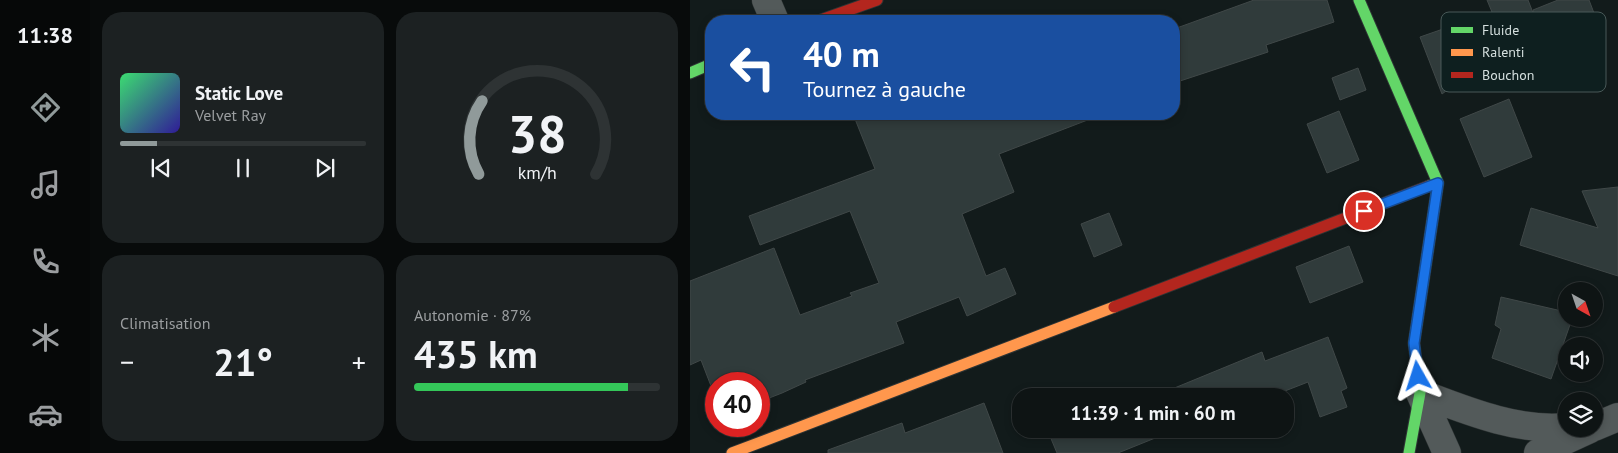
<!DOCTYPE html>
<html lang="fr">
<head>
<meta charset="utf-8">
<style>
  :root { --surface:#0e1414; --page:#1c2122; --text:#f1f3f6; --muted:#9b9ea0; --line:#2e3334; --accent:#909a9a }
  body { margin:0; font-family:"PT Sans",sans-serif; background:var(--page); color:var(--text); height:100vh; display:flex; flex-direction:column; font-size:19px; white-space:nowrap }
  * { box-sizing:border-box; margin:0 }
  p { font-size:16px; color:var(--muted) }
  .icon { flex:none; width:28px; height:28px; fill:none; stroke:currentColor; stroke-width:2; stroke-linecap:round; stroke-linejoin:round }
  .map { position:relative; flex:1; overflow:hidden }
  .sheet { display:flex; flex-direction:column; gap:12px; padding:12px; background:#080b0b; width:600px }
  .sheet>* { flex:none }
  .guide { position:absolute; left:15px; top:15px; width:475px; height:105px; border-radius:20px; box-shadow:0 2px 8px #0003,0 0 0 1px var(--line); background:#1a4fa0; color:#fff; overflow:hidden }
  .needle { width:32px; rotate:140deg }
  .controls { position:absolute; left:868px; top:282px; display:grid; gap:10px }
  .controls a { display:grid; place-items:center; width:45px; height:45px; border-radius:50%; background:var(--surface); box-shadow:0 2px 8px #0003,0 0 0 1px var(--line); font-size:25px }
  .speed { position:absolute; left:15px; top:372px; display:flex; gap:10px; font-size:25px; font-weight:700; text-align:center }
  .speed>* { display:grid; place-content:center; width:65px; height:65px; border-radius:50%; background:var(--surface); box-shadow:0 2px 8px #0003,0 0 0 1px var(--line); line-height:1 }
  .speed .limit { border:8px solid #d22; background:#fff; color:#111 }
  .pin { position:absolute; display:grid; place-items:center; width:42px; height:42px; color:#fff; margin:-21px; border:2px solid #fff; border-radius:50%; box-shadow:0 1px 5px #0007 }
  .me { position:absolute; width:55px; margin:-28px; rotate:354deg; stroke-linejoin:round; filter:drop-shadow(0 0 4px #0008) }
  .turn { display:flex; align-items:center; gap:18px; height:105px; padding:0 15px; font-size:22px }
  .turn .icon { width:65px; height:65px; stroke-width:2.5 }
  .turn b { display:block; font-size:35px; line-height:42px }
  .big { font-size:38px; font-weight:600; line-height:1.1 }
  .sheet .widget { flex:1; display:flex; flex-direction:column; justify-content:center; gap:8px; min-width:0; padding:0 18px; border-radius:20px; background:var(--page) }
  .sheet .dial { align-items:center; gap:0 }
  .dial svg { height:130px; overflow:visible; fill:none; stroke:var(--line); stroke-width:7; stroke-linecap:round; text-anchor:middle }
  .dial text { fill:var(--text); stroke:none }
  .song { display:flex; align-items:center; gap:15px }
  .cover { width:60px; height:60px; border-radius:8px; background:linear-gradient(135deg,hsl(140 70% 55%),hsl(250 70% 35%)) }
  .played { height:5px; border-radius:2px; background:linear-gradient(90deg,var(--accent) 15%,var(--line) 15%) }
  .keys { display:flex; justify-content:space-around; direction:ltr }
  .heat { display:flex; justify-content:space-between; align-items:center; font-size:28px; direction:ltr }
  .charge { height:8px; border-radius:4px; background:linear-gradient(90deg,#34c759 87%,var(--line) 0) }
  .sheet .tiles { flex:1; display:grid; gap:12px; grid-template-columns:repeat(2,1fr) }
  .trip { position:absolute; left:322px; top:388px; width:282px; height:50px; border-radius:20px; background:var(--surface); box-shadow:0 2px 8px #0003,0 0 0 1px var(--line); font-weight:600; line-height:50px; text-align:center }
  main { display:flex; flex:1; min-height:0 }
  .tabs { display:flex; flex-direction:column; width:90px; justify-content:space-around; align-items:center; background:#060808; color:var(--muted) }
  .tabs .icon { width:35px; height:35px }
  .tabs .on { color:var(--accent) }
  .tabs b { font-size:22px; color:var(--text) }
  .map>svg:first-child { display:block }
  .building { fill:#303b3b; stroke:#404848 }
  .lines { fill:none; stroke-linecap:round; stroke-linejoin:round }
  .street-casing { stroke:#2e3434; stroke-width:29 }
  .fast-casing { stroke:#2e3434; stroke-width:13 }
  .slow-casing { stroke:#2e3434; stroke-width:13 }
  .jam-casing { stroke:#2e3434; stroke-width:13 }
  .street { stroke:#535a5a; stroke-width:28 }
  .fast { stroke:#63d668; stroke-width:11 }
  .slow { stroke:#ff974d; stroke-width:11 }
  .jam { stroke:#b3261e; stroke-width:11 }
  .route-casing { stroke:#114b97; stroke-width:12 }
  .route { stroke:#1a73e8; stroke-width:9 }
  .key { fill:#0e1f1f; stroke:#495958; stroke-width:1 }
  .key-label { font-size:14px; fill:#d4dfde }
</style>
</head>
<body>
<main>
<nav class="tabs">
<b>11:38</b>
<svg class="icon on" aria-label="directions" viewBox="0 0 24 24"><path d="M12 3l9 9-9 9-9-9zM9 14v-3h6M13 9l2 2-2 2"/></svg>
<svg class="icon" aria-label="music" viewBox="0 0 24 24"><path d="M9 18V5l10-2v13"/><circle cx="6" cy="18" r="3"/><circle cx="16" cy="16" r="3"/></svg>
<svg class="icon" aria-label="phone" viewBox="0 0 24 24"><path d="M5 4h4l2 5-3 2q2 4 5 5l2-3 5 2v4C11 20 4 13 5 4z"/></svg>
<svg class="icon" aria-label="climate" viewBox="0 0 24 24"><path d="M12 3v18M4 7l16 10M4 17L20 7"/></svg>
<svg class="icon" aria-label="car" viewBox="0 0 24 24"><path d="M5 17H2v-5l4-1 3-4h7l3 4 3 1v5h-3M9 17h6M6 11h13"/><circle cx="7" cy="17" r="2"/><circle cx="17" cy="17" r="2"/></svg>
</nav>
<section class="sheet">
<div class="tiles">
<div class="widget">
<div class="song"><i class="cover"></i><div><b>Static Love</b><p>Velvet Ray</p></div></div>
<div class="played"></div>
<div class="keys"><svg class="icon" aria-label="previous" viewBox="0 0 24 24"><path d="M18 5L8 12l10 7zM5 5v14"/></svg><svg class="icon" aria-label="pause" viewBox="0 0 24 24"><path d="M8 5v14M16 5v14"/></svg><svg class="icon" aria-label="next" viewBox="0 0 24 24"><path d="M6 5l10 7-10 7zM19 5v14"/></svg></div>
</div>
<div class="widget dial"><svg viewBox="0 0 100 80">
<path d="M14 69A42 42 0 1 1 86 69"/>
<path d="M14 69A42 42 0 0 1 16 24" stroke="#909a9a"/>
<text x="50" y="56" font-size="32" font-weight="700">38</text>
<text x="50" y="72" font-size="11">km/h</text>
</svg></div>
<div class="widget"><p>Climatisation</p>
<div class="heat"><a>−</a><b class="big">21°</b><a>+</a></div>
</div>
<div class="widget"><p>Autonomie · 87%</p><b class="big">435 km</b><div class="charge"></div></div>
</div>
</section>
<div class="map">
<svg width="928" height="453" viewBox="0 0 928 453">
  <rect width="100%" height="100%" fill="#121b1b"/>
  <path class="building" d="M 564,0 L 637,0 L 644,22 L 576,45 L 578,52 L 484,83 L 484,29 Z
    M 797,0 L 838,0 L 847,23 L 752,94 L 730,37 L 802,12 Z
    M 868,0 L 899,0 L 907,21 L 855,41 L 843,10 Z
    M 668,68 L 676,90 L 650,100 L 642,78 Z
    M 819,99 L 842,157 L 794,177 L 770,119 Z
    M 649,111 L 669,160 L 637,173 L 617,124 Z
    M 163,114 L 407,114 L 408,116 L 309,154 L 324,192 L 272,214 L 296,276 L 315,268 L 326,294 L 277,316 L 269,297 L 206,322 L 214,343 L 115,380 L 116,382 L 92,393 L 69,402 L 69,384 L 26,384 L 26,399 L 11,360 L 0,365 L 0,281 L 84,248 L 110,315 L 162,296 L 160,293 L 189,283 L 160,211 L 70,245 L 59,216 L 185,169 Z
    M 928,187 L 928,276 L 830,245 L 841,208 L 908,228 L 892,191 Z
    M 419,213 L 432,245 L 404,257 L 391,224 Z
    M 659,246 L 673,282 L 620,303 L 606,267 Z
    M 811,297 L 876,312 L 876,319 L 882,319 L 861,379 L 802,358 L 811,329 L 805,325 Z
    M 638,337 L 657,388 L 651,391 L 657,407 L 630,417 L 618,382 L 582,396 L 465,396 L 572,352 L 575,361 Z
    M 294,403 L 313,453 L 138,453 L 138,450 L 212,423 L 215,433 Z
    M 357,429 L 485,429 L 485,430 L 428,453 L 367,453 Z"/>
  <g class="lines">
    <g class="street-casing">
      <path id="street" d="M 76,0 L 85,21
        M 730,393 C 775,410 828,432 876,427
        M 730,393 L 757,453
        M 904,427 L 928,417
        M 848,453 L 900,429"/>
    </g>
    <g class="fast-casing">
      <path id="fast" d="M 669,0 L 748,183 L 739,186
        M 0,73 L 21,64
        M 719,453 L 730,393 L 724,343 L 748,183"/>
    </g>
    <g class="slow-casing">
      <path id="slow" d="M 42,453 L 424,307"/>
    </g>
    <g class="jam-casing">
      <path id="jam" d="M 128,21 L 187,0
        M 424,307 L 739,186"/>
    </g>
    <use href="#street" class="street"/>
    <use href="#fast" class="fast"/>
    <use href="#slow" class="slow"/>
    <use href="#jam" class="jam"/>
  </g>
  <g class="lines">
    <g class="route-casing">
      <path id="route" d="M 674,211 L 748,183 L 724,343 L 728,376"/>
    </g>
    <use href="#route" class="route"/>
  </g>
  <rect x="751" y="12" width="165" height="80" rx="8" class="key"/>
  <rect x="761" y="27" width="22" height="6" fill="#63d668"/>
  <rect x="761" y="49" width="22" height="7" fill="#ff974d"/>
  <rect x="761" y="72" width="22" height="6" fill="#b3261e"/>
  <g class="key-label">
    <text x="792" y="35">Fluide</text>
    <text x="792" y="57">Ralenti</text>
    <text x="792" y="80">Bouchon</text>
  </g>
</svg>
<div class="controls">
<a><svg class="needle" viewBox="-14 -14 28 28"><path d="M0-13l5 13h-10z" fill="#e53935"/><path d="M0 13l5-13h-10z" fill="#9b9ea0"/></svg></a>
<a><svg class="icon" aria-label="sound" viewBox="0 0 24 24"><path d="M4 9h4l5-4v14l-5-4H4zM17 9q2 3 0 6"/></svg></a>
<a><svg class="icon" aria-label="layers" viewBox="0 0 24 24"><path d="M12 4l9 5-9 5-9-5zM3 14l9 5 9-5"/></svg></a>
</div>
<div class="speed"><div class="limit">40</div></div>
<div class="pin" style="left:674px;top:211px;background:#d93025"><svg class="icon" aria-label="arrive" viewBox="0 0 24 24"><path d="M6 21V4h12l-3 4 3 4H6"/></svg></div>
<svg class="me" style="left:728px;top:376px" viewBox="-20 -20 40 40"><path d="M0-17L14 15 0 8-14 15z" fill="#1a73e8" stroke="#fff" stroke-width="4"/></svg>
<div class="trip">11:39 · 1 min · 60 m</div>
<div class="guide">
<div class="turn"><svg class="icon" aria-label="left" viewBox="0 0 24 24"><path d="M17 20v-9H6M10 6l-5 5 5 5"/></svg><div><b>40 m</b>Tournez à gauche</div></div>
</div>
</div>
</main>
</body>
</html>
